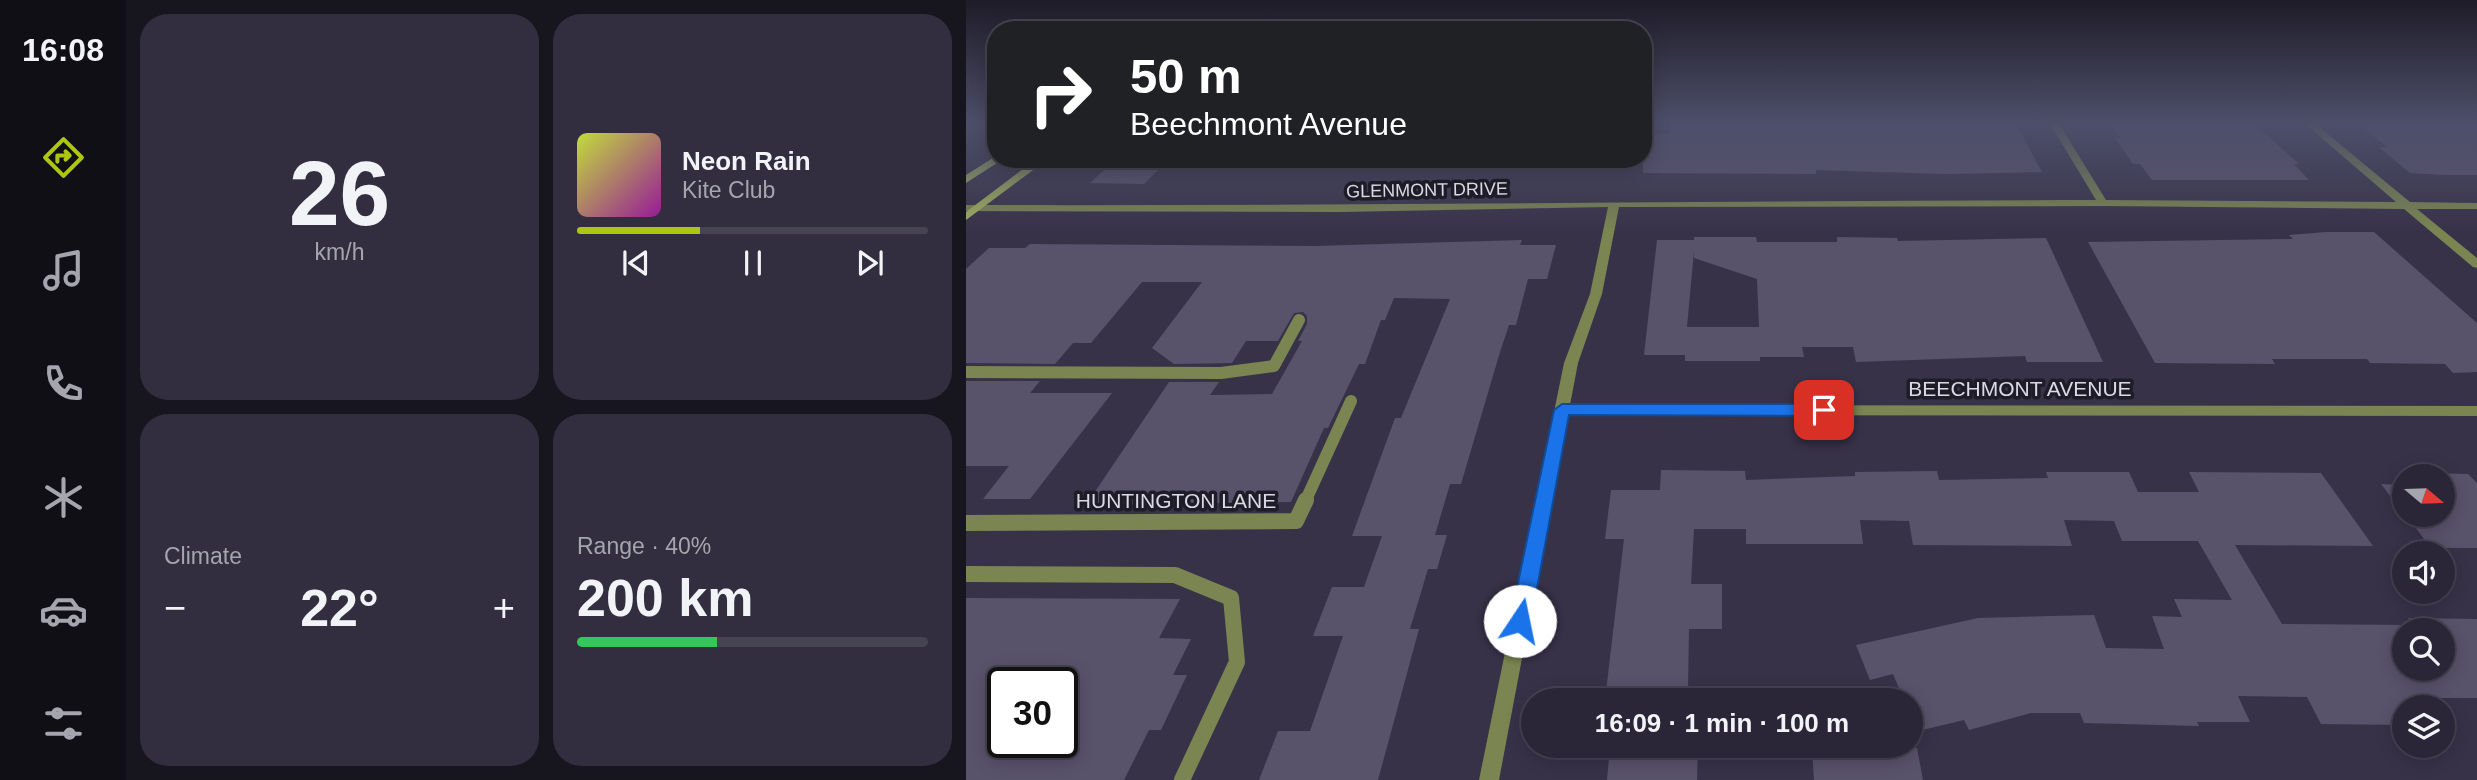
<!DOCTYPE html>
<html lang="en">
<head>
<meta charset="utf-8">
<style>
  :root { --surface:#2a2637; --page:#322e3f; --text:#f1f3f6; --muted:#a5a5ad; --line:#464352; --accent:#adc60f }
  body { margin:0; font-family:Helvetica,sans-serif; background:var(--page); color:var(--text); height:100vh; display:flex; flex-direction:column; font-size:26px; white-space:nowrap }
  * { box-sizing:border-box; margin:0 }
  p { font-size:23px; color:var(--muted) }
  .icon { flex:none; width:38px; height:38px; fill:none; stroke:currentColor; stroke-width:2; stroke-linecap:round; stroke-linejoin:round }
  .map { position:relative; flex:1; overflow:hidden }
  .sheet { display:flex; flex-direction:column; gap:14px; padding:14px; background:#17151e; width:840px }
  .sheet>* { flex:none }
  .banner { position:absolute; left:21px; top:21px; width:665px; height:147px; border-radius:28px; box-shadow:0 4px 18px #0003,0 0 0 2px var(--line); background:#202124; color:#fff; overflow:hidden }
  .needle { width:46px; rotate:109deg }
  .controls { position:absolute; left:1426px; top:464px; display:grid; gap:14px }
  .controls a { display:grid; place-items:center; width:63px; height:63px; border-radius:50%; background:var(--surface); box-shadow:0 4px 18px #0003,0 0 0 2px var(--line); font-size:35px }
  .speed { position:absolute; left:21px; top:667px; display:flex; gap:14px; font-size:35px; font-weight:700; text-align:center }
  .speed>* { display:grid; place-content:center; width:91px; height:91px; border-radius:50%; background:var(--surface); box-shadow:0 4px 18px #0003,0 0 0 2px var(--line); line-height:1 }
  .speed .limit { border:4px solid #111; border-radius:10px; background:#fff; color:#111 }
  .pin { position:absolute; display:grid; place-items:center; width:60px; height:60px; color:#fff; margin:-30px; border-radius:14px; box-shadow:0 4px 10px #0006 }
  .me { position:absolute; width:77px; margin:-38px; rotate:11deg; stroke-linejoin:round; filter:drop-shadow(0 0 5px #0008) }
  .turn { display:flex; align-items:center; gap:24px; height:147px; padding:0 28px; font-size:32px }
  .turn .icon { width:91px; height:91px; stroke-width:2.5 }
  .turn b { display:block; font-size:49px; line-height:60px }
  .big { font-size:52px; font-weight:600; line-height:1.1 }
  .sheet .tile { flex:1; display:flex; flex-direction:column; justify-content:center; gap:10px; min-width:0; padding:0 24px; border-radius:28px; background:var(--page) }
  .sheet .dial { align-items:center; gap:0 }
  .dial b { font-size:91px; line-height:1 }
  .song { display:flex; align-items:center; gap:21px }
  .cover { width:84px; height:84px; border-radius:10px; background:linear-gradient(135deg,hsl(70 70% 55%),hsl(300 70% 35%)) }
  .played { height:7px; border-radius:4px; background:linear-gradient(90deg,var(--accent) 35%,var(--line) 35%) }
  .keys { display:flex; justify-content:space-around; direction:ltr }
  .heat { display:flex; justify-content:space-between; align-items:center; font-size:38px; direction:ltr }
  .charge { height:10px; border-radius:5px; background:linear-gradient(90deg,#34c759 40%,var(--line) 0) }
  .sheet .tiles { flex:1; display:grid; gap:14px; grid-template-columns:repeat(2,1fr) }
  .trip { position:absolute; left:555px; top:688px; width:402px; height:70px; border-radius:35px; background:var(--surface); box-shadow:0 4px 18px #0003,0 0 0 2px var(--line); font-weight:600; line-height:70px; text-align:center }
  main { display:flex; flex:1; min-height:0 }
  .dock { display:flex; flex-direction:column; width:126px; justify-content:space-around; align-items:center; background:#110f16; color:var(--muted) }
  .dock .icon { width:49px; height:49px }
  .dock .selected { color:var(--accent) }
  .dock b { font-size:32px; color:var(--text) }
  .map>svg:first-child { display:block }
  .building { fill:#59526b; fill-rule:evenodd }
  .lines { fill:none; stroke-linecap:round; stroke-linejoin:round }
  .service-far1 { stroke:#7a8551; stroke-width:12 }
  .service { stroke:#7a8551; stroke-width:16 }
  .minor { fill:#7a8551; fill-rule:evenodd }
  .secondary { fill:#a0b15c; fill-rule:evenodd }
  .route { fill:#1a73e8; stroke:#114b97; stroke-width:2 }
  .labels { text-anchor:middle; stroke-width:7; stroke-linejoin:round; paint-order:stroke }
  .far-street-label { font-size:18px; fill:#dbd8e7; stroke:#1e1c26 }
  .street-label { font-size:21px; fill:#dbd8e7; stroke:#1e1c26 }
</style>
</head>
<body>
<main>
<nav class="dock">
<b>16:08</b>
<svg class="icon selected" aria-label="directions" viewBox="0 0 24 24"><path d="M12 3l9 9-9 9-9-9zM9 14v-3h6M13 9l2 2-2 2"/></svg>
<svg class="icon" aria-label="music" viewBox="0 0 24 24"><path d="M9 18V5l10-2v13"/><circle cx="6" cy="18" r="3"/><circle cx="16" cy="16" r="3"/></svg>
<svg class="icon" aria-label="phone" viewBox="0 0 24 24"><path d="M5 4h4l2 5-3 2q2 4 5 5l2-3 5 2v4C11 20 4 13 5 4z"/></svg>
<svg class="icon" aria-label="climate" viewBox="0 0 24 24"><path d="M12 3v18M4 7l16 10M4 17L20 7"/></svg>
<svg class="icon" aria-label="car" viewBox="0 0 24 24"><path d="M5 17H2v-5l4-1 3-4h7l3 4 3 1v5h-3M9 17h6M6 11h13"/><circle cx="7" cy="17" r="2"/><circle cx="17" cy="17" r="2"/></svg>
<svg class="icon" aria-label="filters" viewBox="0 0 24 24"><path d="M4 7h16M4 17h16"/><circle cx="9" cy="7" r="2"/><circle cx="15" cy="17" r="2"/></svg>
</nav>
<section class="sheet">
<div class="tiles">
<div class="tile dial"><b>26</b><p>km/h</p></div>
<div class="tile">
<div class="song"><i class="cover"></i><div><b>Neon Rain</b><p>Kite Club</p></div></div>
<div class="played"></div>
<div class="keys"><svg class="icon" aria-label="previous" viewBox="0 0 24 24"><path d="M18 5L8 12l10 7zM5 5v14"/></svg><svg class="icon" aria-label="pause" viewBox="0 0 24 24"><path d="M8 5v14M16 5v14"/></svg><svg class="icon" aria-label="next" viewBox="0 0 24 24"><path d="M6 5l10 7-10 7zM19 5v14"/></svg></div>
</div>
<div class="tile"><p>Climate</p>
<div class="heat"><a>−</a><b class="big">22°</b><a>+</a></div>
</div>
<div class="tile"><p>Range · 40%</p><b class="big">200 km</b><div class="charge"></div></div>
</div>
</section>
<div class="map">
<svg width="1511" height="780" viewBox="0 0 1511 780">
  <rect width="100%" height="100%" fill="#383249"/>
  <path class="building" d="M 705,122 L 1049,122 L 1076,172 L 980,174 L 850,170 L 850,174 L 677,173 L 677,146 L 686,146 L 688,134 L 703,134 Z
    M 1511,122 L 1511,175 L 1479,175 L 1444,173 L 1413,147 L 1421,147 L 1391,123 Z
    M 1144,123 L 1289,124 L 1333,164 L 1328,164 L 1343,180 L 1186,180 L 1174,164 L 1167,164 L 1149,138 L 1154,138 Z
    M 150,159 L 203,159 L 178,184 L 124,183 Z
    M 1360,232 L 1408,232 L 1511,323 L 1511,372 L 1487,373 L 1479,364 L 1404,363 L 1401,359 L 1306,359 L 1309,364 L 1189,363 L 1122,242 L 1327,239 L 1323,235 Z
    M 728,237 L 790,237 L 791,242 L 871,242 L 871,237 L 931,238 L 932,241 L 1080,238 L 1137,362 L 1061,362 L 1059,356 L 890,362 L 887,347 L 836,347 L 838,357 L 794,357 L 794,361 L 719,361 L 719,355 L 678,355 L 691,240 L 728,240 ZM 728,251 L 728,258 L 791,279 L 793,327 L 721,327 Z
    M 556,240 L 554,245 L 590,245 L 581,279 L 562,279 L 550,325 L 543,325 L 534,352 L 495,484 L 484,484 L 469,535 L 481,535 L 471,569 L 462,569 L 444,629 L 453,629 L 412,780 L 293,780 L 312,731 L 344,731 L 377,636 L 347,636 L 366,587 L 398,587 L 416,536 L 386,536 L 429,418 L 435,418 L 484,299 L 428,298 L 419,320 L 415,320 L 399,364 L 393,364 L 362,428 L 358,428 L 325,502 L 120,505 L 203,382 L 253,382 L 244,395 L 306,394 L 336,341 L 332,341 L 341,324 L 341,316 L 337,312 L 328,313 L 312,341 L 280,341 L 266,363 L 208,364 L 186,348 L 236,282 L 176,282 L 125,343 L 107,343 L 89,364 L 0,363 L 0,269 L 23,248 L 59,248 L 64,244 L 348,246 Z
    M 0,381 L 74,381 L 64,393 L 146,393 L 64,499 L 17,499 L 43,466 L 0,466 Z
    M 695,470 L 779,471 L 780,480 L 889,476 L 889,472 L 971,471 L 973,480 L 1082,478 L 1080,472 L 1163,472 L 1172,492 L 1233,492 L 1223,472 L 1355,473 L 1407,546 L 1269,545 L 1316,624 L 1447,625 L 1442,618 L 1511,619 L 1511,698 L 1455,698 L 1461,707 L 1438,707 L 1438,725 L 1355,724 L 1341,697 L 1272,696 L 1284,722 L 1231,722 L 1233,726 L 1118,723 L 1114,713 L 1065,713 L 1003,730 L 998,720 L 952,731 L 945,716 L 945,700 L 938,700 L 927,674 L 904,680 L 890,645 L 1012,618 L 1128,615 L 1140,648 L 1198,649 L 1186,616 L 1216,617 L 1208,599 L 1266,600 L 1232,541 L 1156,541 L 1148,521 L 1098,520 L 1106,546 L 947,545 L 943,521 L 894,520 L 897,544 L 780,544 L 780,529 L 728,529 L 725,584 L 756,584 L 756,629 L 723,629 L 722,688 L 734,688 L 734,700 L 639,700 L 658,539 L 639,539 L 645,490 L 694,490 ZM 1438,630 L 1477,630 L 1477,668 L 1438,668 Z
    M 1466,473 L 1502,474 L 1511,483 L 1511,548 L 1465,548 L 1439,514 L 1477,514 L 1477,476 Z
    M 1415,484 L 1438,485 L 1438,514 Z
    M 0,598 L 214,599 L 193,638 L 225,639 L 207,675 L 221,675 L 195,730 L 183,730 L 158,780 L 0,780 ZM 37,682 L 96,682 L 96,742 L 37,742 Z
    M 644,746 L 732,746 L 731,780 L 641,780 Z
    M 858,746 L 951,748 L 957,780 L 848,780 L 846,749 L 859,749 Z"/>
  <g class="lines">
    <path class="service-far1" d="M 0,372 L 255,373 L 308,366 L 333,320
      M 339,502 L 385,401"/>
    <path class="service" d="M 0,523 L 330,521 L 340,500
      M 0,574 L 209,575 L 265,598 L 271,662 L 216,780"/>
    <path class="minor" d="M 1083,122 L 1092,122 L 1140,200 L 1430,202 L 1337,122 L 1347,122 L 1444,202 L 1511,203 L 1511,209 L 1451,209 L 1511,258 L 1511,268 L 1507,267 L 1438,209 L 1137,206 L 653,207 L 636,294 L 612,363 L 604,405 L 1511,406 L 1511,416 L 602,415 L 533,780 L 513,780 L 598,363 L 624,294 L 642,207 L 373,212 L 0,211 L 0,205 C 377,206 753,201 1130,200 Z"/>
    <path class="secondary" d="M 30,156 L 30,159 L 35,159 L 34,161 L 0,183 L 0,175 Z
      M 70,159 L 82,159 L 0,220 L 0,212 Z"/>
  </g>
  <linearGradient id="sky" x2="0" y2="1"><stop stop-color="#1f1c28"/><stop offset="0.53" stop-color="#4d4f6a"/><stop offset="1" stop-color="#4d4f6a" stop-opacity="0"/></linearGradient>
  <rect width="1511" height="232" fill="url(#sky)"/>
  <path class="route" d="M 596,404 L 858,404 L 866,410 L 858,416 L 603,415 L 565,621 L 562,628 L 554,630 L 547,628 L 544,621 L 588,410 Z"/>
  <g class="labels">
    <g class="far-street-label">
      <text transform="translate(461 190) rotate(-1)" y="6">GLENMONT DRIVE</text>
    </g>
    <g class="street-label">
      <text x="1054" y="396">BEECHMONT AVENUE</text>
      <text x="210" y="508">HUNTINGTON LANE</text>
    </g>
  </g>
</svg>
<div class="controls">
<a><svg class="needle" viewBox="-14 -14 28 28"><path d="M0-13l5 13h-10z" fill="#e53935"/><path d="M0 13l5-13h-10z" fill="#a5a5ad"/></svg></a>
<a><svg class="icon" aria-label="sound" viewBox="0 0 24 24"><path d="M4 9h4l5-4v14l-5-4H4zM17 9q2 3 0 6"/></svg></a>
<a><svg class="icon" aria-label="search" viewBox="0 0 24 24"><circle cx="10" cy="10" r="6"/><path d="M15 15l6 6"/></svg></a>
<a><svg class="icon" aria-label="layers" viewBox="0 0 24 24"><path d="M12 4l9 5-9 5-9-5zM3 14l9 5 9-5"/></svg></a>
</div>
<div class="speed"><div class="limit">30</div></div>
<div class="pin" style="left:858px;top:410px;background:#d93025"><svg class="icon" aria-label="arrive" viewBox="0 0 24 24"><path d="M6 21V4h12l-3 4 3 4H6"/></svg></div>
<svg class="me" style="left:554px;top:621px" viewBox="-20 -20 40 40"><circle r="19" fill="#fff"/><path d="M0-13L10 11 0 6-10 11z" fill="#1a73e8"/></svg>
<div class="trip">16:09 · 1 min · 100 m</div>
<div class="banner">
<div class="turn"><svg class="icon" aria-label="right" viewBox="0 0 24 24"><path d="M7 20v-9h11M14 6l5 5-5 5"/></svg><div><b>50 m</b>Beechmont Avenue</div></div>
</div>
</div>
</main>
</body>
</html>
